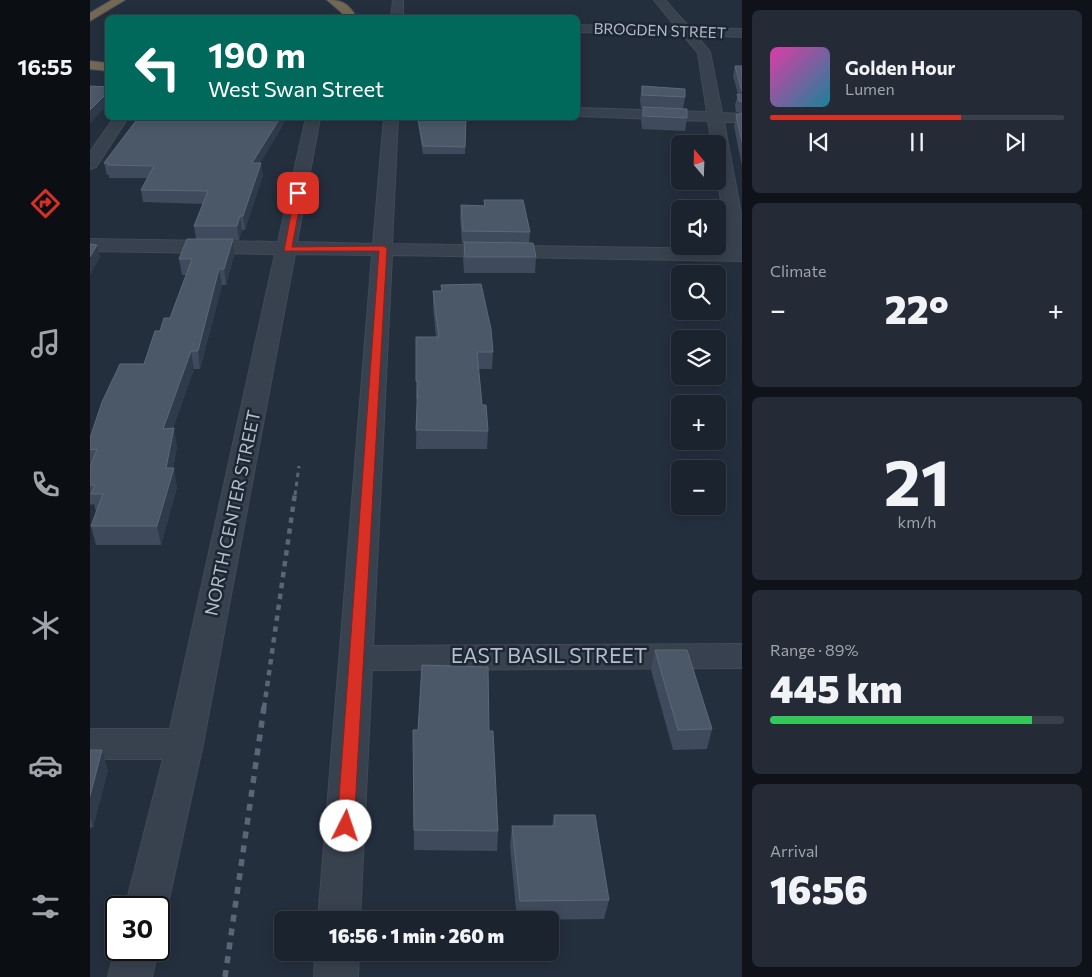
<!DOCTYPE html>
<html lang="en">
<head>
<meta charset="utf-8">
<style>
  :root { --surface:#1b232e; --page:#242b36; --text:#f1f3f6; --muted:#a0a4aa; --line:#39404a; --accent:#d93025 }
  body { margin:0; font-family:Commissioner,sans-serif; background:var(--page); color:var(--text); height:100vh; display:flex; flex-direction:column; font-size:19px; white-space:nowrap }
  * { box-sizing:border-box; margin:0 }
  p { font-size:16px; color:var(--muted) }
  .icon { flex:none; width:28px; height:28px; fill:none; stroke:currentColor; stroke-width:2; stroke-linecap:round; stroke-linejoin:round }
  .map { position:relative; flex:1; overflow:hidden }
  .drawer { display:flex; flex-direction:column; gap:10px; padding:10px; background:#0f1319; width:350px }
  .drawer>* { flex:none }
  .hud { position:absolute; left:15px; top:15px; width:475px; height:105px; border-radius:8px; box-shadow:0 2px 12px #0003,0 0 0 1px var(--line); background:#00695c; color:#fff; overflow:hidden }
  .needle { width:32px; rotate:341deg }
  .tools { position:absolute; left:581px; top:135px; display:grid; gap:10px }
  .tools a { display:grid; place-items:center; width:55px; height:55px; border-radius:8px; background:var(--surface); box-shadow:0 2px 12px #0003,0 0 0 1px var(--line); font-size:25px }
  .speed { position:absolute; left:15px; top:896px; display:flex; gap:10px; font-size:25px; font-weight:700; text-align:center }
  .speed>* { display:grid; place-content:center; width:65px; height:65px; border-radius:50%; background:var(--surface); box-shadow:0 2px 12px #0003,0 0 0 1px var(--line); line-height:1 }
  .speed .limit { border:2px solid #111; border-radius:8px; background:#fff; color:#111 }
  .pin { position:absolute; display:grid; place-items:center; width:42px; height:42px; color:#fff; margin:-21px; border-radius:10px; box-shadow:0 2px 8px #0006 }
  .me { position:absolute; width:55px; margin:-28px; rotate:4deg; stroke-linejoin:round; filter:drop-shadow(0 0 4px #0008) }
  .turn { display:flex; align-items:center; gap:18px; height:105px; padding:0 20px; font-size:22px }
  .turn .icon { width:65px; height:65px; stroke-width:2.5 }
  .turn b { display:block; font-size:35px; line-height:42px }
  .big { font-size:38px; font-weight:800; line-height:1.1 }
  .drawer .card { flex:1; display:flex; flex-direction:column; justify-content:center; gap:8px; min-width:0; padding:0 18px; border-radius:8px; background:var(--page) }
  .drawer .dial { align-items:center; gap:0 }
  .dial b { font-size:65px; line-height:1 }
  .song { display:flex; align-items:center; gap:15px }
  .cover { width:60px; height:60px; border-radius:8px; background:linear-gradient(135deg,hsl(320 70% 55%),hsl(190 70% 35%)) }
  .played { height:5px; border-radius:2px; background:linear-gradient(90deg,var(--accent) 65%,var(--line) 65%) }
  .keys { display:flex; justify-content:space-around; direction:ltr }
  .heat { display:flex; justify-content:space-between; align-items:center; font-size:28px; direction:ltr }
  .charge { height:8px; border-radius:4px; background:linear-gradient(90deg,#34c759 89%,var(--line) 0) }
  .trip { position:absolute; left:184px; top:911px; width:285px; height:50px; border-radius:8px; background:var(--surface); box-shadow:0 2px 12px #0003,0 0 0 1px var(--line); font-weight:800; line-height:50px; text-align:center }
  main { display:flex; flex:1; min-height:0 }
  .tabs { display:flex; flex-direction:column; width:90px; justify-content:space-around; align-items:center; background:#0b0e12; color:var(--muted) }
  .tabs .icon { width:35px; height:35px }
  .tabs .current { color:var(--accent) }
  .tabs b { font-size:22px; color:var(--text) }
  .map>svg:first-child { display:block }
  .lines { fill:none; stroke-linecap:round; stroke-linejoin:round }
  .minor-casing { stroke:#414a57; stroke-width:2 }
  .highway-casing { stroke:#434c59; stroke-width:2 }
  .minor { fill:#38414e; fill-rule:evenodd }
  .highway { fill:#746855; fill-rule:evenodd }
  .rail-far2 { stroke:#5a6575; stroke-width:3; stroke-dasharray:4.5 4.5; stroke-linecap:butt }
  .rail-far1 { stroke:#5a6575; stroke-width:4.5; stroke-dasharray:5.5 5.5; stroke-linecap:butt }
  .rail { stroke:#5a6575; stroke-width:5.5; stroke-dasharray:7 7; stroke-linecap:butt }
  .wall { fill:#3f4b5c }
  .shaded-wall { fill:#2f3b4b }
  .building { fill:#4b5868; stroke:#5c6777 }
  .route { fill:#d93025; stroke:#8d1f18 }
  .labels { text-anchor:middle; stroke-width:5; stroke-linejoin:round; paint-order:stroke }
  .far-street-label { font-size:15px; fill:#b4bcc9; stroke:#1d2633 }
  .street-label { font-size:18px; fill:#b4bcc9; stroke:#1d2633 }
  .near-street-label { font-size:21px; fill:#b4bcc9; stroke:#1d2633 }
</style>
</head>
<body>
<main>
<nav class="tabs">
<b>16:55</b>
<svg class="icon current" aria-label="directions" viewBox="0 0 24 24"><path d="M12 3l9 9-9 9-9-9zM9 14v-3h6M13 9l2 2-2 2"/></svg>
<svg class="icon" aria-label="music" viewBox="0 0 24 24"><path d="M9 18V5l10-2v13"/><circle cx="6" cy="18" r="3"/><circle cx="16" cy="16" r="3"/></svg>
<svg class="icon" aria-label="phone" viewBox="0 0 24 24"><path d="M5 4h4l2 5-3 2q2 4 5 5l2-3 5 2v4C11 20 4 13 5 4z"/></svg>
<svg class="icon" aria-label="climate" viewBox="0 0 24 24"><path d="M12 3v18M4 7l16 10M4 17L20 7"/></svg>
<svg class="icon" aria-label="car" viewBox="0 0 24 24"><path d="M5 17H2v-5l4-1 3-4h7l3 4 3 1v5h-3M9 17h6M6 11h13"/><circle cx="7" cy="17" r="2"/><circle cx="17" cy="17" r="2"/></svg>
<svg class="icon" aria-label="filters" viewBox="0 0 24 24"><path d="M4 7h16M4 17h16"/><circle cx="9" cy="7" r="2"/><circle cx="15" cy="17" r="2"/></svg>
</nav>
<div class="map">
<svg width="652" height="977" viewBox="0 0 652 977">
  <rect width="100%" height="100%" fill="#242f3e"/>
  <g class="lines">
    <g class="minor-casing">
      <path id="minor" d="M 303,0 L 313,0 L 313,18 L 301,18 Z
        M 564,0 L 575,0 L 600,28 L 652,29 L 652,37 L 606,35 L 620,52 L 632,113 L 652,114 L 652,122 L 634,122 L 652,219 L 652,261 L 302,255 L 283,646 L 652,644 L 652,668 L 282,670 L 270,920 L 228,920 L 282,255 L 205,254 L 113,744 L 77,908 L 69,923 L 69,908 L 35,908 L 73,759 L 0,759 L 0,729 L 80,729 L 185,254 L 0,251 L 0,239 L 188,242 L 216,118 L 230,118 L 207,242 L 283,244 L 294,118 L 308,118 L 302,244 L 638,249 L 628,180 L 628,144 L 622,144 L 618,121 L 488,116 L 488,108 L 617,112 L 608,53 L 593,35 L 488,32 L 488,25 L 587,28 Z
        M 24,118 L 38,118 L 6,167 L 0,169 L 0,152 Z
        M 26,946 L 26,950 L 68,950 L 62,977 L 18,977 Z
        M 225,952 L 269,952 L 268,977 L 224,977 Z"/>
    </g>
    <g class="highway-casing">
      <path id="highway" d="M 22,0 L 35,0 L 0,21 L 0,13 Z
        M 237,0 C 250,0 256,2 264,13 L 263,18 L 251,18 L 252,13 Z
        M 0,61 L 18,63 L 18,71 L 0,69 Z"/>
    </g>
    <use href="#minor" class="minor"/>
    <use href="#highway" class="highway"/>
    <path class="rail-far2" d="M 205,495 L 209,466"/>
    <path class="rail-far1" d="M 174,708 L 205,493"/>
    <path class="rail" d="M 135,977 L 174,707"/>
  </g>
  <path class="wall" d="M 645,66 L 652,66 L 652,166 L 644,126 L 646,115 L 651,113 L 646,112 L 645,105 L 648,94 L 643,76 Z
    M 552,86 L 595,97 L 593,109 L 597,118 L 595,131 L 552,129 L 551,120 L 553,108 L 551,108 L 550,99 Z
    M 48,118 L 197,118 L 170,163 L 173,175 L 155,230 L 152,230 L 149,240 L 106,239 L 104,226 L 113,204 L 53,202 L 51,190 L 57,178 L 19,178 L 19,175 L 17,175 L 14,163 Z
    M 327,118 L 376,118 L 375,154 L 333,154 Z
    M 394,200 L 440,232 L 439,243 L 446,257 L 445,273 L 374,273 L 373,258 L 374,243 L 372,243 L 370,217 L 371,205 L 394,206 Z
    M 143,239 L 144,255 L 136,285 L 132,285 L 110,369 L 104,369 L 83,428 L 87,447 L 83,468 L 87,487 L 71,545 L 6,545 L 1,526 L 6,512 L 4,504 L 0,505 L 0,438 L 54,364 L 70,331 L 80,318 L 96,275 L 92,275 L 89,259 Z
    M 351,285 L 403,352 L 402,369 L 388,369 L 392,405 L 398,431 L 397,449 L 326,449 L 327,399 L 326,399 L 326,337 L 346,337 L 343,307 L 343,291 L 351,291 Z
    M 565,650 L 622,729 L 617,749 L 583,750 L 561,670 Z
    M 323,730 L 399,731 L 408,831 L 407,851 L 324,850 Z
    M 0,750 L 18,770 L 3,827 L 0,828 Z
    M 464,815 L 519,900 L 514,919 L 427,920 L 420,846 L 422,826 L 462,826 Z"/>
  <path class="shaded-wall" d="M 18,92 L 18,105 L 0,123 L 0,110 Z
    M 190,118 L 197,118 L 163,175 L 162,163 Z
    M 171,163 L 173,175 L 155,230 L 153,216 Z
    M 150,216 L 152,230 L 149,240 L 147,226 Z
    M 143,239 L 144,255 L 136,285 L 134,269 Z
    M 7,245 L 10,257 L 0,275 L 0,257 Z
    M 129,269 L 132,285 L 110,369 L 108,351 Z
    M 101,351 L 104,369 L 76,447 L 73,429 Z
    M 84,428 L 87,447 L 82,473 L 84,468 L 87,487 L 71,545 L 67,526 L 76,468 Z
    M 12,750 L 18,770 L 3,827 L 0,817 L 0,796 Z"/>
  <path class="building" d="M 645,66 L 652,66 L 652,91 Z
    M 0,86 L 18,87 L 18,92 L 0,110 Z
    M 552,86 L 595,89 L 595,97 L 552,95 Z
    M 647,94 L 652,95 L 652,102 L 649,101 Z
    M 553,107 L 597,109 L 597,118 L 553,116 Z
    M 652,113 L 652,142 L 646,115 Z
    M 48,118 L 190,118 L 162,163 L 171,163 L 153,216 L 150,216 L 147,226 L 104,226 L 118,191 L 51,190 L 64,166 L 17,165 L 19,163 L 14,163 Z
    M 328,118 L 376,118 L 375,147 L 333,146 Z
    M 394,200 L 433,200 L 440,232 L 373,231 L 371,205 L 395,206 Z
    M 97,239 L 143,239 L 134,269 L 129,269 L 108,351 L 101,351 L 73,429 L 84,428 L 76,468 L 84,468 L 67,526 L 1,526 L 13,494 L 1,494 L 5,485 L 0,485 L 0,467 L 7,449 L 0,450 L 0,438 L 12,402 L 30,364 L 54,364 L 65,331 L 70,331 L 74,318 L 80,318 L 102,259 L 89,259 Z
    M 374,242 L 443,243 L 446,257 L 375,257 Z
    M 0,244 L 7,245 L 0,257 Z
    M 391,284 L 401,329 L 403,352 L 387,352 L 392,405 L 396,405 L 398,431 L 326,430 L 328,381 L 326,381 L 326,337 L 349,337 L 343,291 L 352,291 L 351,285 Z
    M 565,650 L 597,650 L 622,729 L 588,730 Z
    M 332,665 L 398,667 L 399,731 L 403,731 L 408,831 L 324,830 L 323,730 L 328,730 Z
    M 0,750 L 12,750 L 0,796 Z
    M 464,815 L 505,815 L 519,900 L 430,901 L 422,826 L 465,826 Z"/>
  <path class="route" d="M 208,190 L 212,193 L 202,247 L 293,246 L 297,248 L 264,826 L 261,831 L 256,833 L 250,831 L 247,826 L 289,251 L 194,251 L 205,193 Z"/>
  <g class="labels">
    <g class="far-street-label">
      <text transform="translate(570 31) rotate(2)" y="5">BROGDEN STREET</text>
    </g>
    <g class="street-label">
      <text transform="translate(143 513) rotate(-78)" y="6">NORTH CENTER STREET</text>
    </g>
    <g class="near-street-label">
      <text x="459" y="663">EAST BASIL STREET</text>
    </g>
  </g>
</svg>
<div class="tools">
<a><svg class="needle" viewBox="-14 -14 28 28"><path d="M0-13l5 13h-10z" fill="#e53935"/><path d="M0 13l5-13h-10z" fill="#a0a4aa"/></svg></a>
<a><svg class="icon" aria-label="sound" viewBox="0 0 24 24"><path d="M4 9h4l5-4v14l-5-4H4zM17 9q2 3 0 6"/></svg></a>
<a><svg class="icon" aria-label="search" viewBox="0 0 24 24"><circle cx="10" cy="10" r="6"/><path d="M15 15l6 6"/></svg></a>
<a><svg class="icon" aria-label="layers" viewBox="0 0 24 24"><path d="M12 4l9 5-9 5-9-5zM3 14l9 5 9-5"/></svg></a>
<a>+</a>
<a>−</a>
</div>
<div class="speed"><div class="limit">30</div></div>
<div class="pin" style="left:208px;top:193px;background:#d93025"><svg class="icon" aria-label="arrive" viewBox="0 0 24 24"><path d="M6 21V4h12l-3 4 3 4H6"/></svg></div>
<svg class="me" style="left:256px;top:826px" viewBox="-20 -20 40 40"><circle r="19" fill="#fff"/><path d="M0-13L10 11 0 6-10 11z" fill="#d93025"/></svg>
<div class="trip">16:56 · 1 min · 260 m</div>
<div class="hud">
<div class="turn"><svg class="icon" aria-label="left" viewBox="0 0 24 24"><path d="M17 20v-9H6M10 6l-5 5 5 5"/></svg><div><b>190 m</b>West Swan Street</div></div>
</div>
</div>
<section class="drawer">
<div class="card">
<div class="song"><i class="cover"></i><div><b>Golden Hour</b><p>Lumen</p></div></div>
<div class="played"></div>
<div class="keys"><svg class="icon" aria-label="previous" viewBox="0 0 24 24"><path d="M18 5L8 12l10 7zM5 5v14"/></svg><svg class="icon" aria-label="pause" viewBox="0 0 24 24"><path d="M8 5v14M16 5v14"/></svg><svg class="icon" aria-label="next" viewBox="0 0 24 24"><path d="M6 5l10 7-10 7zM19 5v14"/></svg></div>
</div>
<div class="card"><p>Climate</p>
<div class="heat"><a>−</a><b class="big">22°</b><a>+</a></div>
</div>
<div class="card dial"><b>21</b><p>km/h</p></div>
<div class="card"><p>Range · 89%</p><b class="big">445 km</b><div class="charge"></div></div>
<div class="card"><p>Arrival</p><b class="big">16:56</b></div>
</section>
</main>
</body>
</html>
